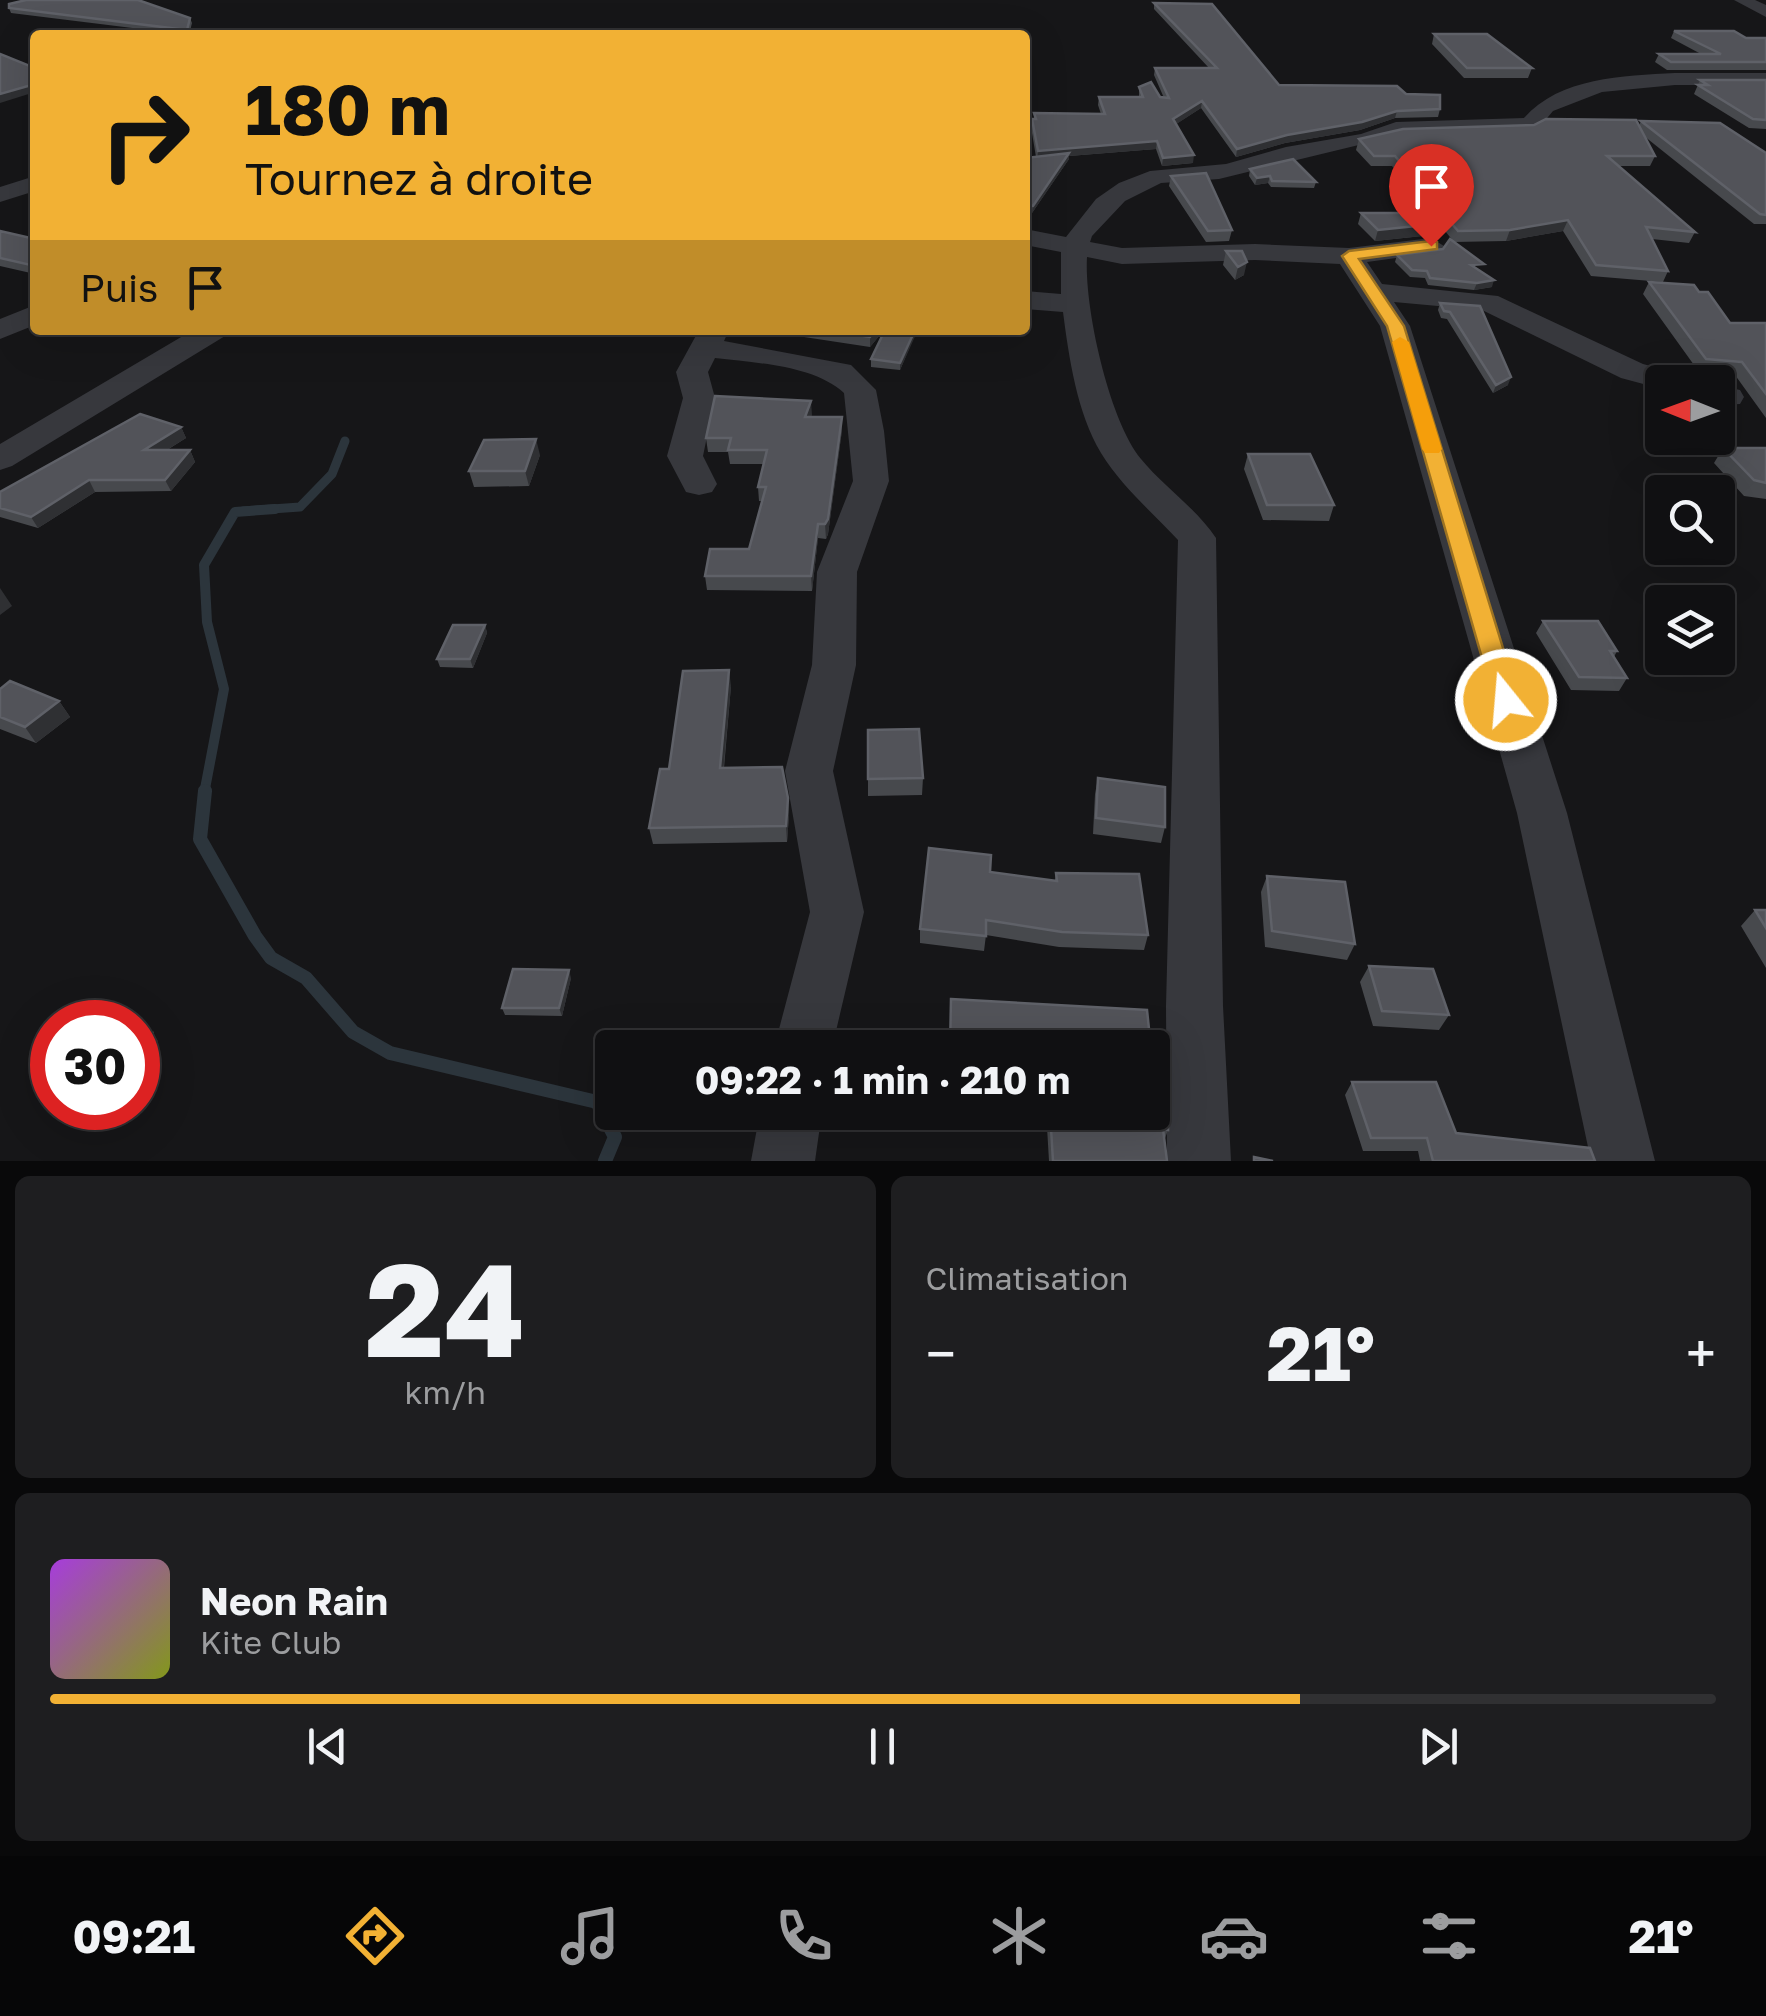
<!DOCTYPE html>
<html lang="fr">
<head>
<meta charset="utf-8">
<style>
  :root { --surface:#101012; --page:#1e1e20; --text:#f1f3f6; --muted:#9c9d9f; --line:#303032; --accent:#f2b134 }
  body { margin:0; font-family:"Golos Text",sans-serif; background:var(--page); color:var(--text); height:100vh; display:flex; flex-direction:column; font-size:38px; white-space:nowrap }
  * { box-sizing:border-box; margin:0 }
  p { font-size:32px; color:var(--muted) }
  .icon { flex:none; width:55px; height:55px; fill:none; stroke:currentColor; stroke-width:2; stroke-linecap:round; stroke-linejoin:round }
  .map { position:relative; height:1161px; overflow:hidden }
  .details { display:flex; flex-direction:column; gap:15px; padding:15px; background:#09090a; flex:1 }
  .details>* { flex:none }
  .top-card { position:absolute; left:30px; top:30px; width:1000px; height:305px; border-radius:10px; box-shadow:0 10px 40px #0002,0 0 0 2px var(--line); background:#f2b134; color:#111; overflow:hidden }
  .needle { width:65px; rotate:271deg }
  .tools { position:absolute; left:1645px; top:365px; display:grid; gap:20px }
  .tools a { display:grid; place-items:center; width:90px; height:90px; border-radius:10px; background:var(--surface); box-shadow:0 10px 40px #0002,0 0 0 2px var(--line); font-size:50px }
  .speed { position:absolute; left:30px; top:1000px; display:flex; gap:20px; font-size:50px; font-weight:700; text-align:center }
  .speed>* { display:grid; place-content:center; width:130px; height:130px; border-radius:50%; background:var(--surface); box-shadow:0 10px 40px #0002,0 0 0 2px var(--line); line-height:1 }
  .speed .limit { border:15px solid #d22; background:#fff; color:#111 }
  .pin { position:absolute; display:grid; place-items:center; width:85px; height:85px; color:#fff; margin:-102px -42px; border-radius:50% 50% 50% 0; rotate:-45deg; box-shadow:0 0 10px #0007 }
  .pin .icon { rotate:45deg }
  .me { position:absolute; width:110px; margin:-55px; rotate:343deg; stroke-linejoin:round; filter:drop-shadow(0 0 8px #0008) }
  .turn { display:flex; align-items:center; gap:35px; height:210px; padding:0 50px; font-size:45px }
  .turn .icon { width:130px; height:130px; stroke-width:2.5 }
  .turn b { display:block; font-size:70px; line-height:85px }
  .then { display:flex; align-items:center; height:95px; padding:0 50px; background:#0003; gap:20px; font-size:38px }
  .big { font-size:75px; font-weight:700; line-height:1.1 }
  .details .widget { flex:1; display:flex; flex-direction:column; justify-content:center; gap:15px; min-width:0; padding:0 35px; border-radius:15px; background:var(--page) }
  .details .dial { align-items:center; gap:0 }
  .dial b { font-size:130px; line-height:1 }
  .song { display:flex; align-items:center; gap:30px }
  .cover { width:120px; height:120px; border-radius:15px; background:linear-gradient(135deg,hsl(280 70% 55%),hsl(70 70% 35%)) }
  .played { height:10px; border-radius:5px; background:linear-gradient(90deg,var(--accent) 75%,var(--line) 75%) }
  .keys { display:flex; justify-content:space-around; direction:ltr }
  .heat { display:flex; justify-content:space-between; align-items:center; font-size:55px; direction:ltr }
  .details .tiles { flex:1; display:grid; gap:15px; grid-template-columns:1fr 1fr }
  .widget:last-child { grid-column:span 2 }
  .trip { position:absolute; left:595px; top:1030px; width:575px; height:100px; border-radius:10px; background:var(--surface); box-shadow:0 10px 40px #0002,0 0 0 2px var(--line); font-weight:700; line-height:100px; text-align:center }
  .tab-bar { display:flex; height:160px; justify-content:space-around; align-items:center; background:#060607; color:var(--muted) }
  .tab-bar .icon { width:70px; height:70px }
  .tab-bar .active { color:var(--accent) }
  .tab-bar b { font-size:45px; color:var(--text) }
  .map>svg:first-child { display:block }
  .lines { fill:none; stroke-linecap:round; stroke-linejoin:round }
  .stream-far2 { stroke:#2c353c; stroke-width:9 }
  .stream-far1 { stroke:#2c353c; stroke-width:10 }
  .stream { stroke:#2c353c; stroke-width:14 }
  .minor { fill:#37383d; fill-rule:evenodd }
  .wall { fill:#47494d }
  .shaded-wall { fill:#2f3033 }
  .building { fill:#525359; stroke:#5f6168; stroke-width:2.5 }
  .route { fill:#f2b134; stroke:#9d7322; stroke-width:2.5 }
  .slow { fill:#f59e0b }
</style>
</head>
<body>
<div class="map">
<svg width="1766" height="1161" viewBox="0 0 1766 1161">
  <rect width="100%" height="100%" fill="#161618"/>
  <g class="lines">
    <path class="stream-far2" d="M 243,511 L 300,507 L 332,474 L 345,441"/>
    <path class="stream-far1" d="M 204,794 L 224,689 L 207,622 L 204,565 L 235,512 L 275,509"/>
    <path class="stream" d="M 205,791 L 200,839 L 255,936 L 271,958 L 306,978 L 353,1032 L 390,1053 L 597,1102 L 615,1137 L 605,1161"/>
    <path class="minor" d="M 1734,0 L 1755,0 L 1766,5 L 1766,17 Z
      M 1675,73 L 1766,73 L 1766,85 L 1675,85 L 1602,92 L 1553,111 L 1538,129 L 1530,131 L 1400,135 L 1219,179 L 1161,183 L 1125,201 L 1092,236 L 1090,242 L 1122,248 L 1255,244 L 1349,248 L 1431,238 L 1444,246 L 1440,252 L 1367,262 L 1382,284 L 1498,296 L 1643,364 L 1684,375 L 1689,382 L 1662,382 L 1662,389 L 1621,378 L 1482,310 L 1394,302 L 1410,326 L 1567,813 L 1655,1161 L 1591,1161 L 1517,813 L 1380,326 L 1340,264 L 1255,260 L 1122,264 L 1087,257 C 1084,307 1109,420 1141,459 C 1164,487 1196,508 1216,538 L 1223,1006 L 1231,1161 L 1167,1161 L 1166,1006 L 1178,540 C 1152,512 1121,486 1101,453 C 1077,413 1069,358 1063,312 L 1025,309 L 1025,291 L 1061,294 L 1061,252 L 1025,245 L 1025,229 L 1066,237 L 1096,199 L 1119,183 L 1150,171 L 1226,164 L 1286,147 L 1361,134 L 1396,122 L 1524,118 C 1560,77 1623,76 1675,73 Z
      M 35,176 L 35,191 L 0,202 L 0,187 Z
      M 35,305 L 35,325 L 0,339 L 0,319 Z
      M 193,330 L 229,330 L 225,336 L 12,466 L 0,470 L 0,444 Z
      M 699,330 L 729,330 L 724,341 L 851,365 L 876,390 L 884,431 L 889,481 L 857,572 L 856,665 L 833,771 L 864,912 L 832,1048 L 774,1048 L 810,912 L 785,771 L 812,665 L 817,572 L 853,481 L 844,393 C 813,365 756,363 715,358 L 708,372 L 715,398 L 703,456 L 717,484 L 712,492 L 699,495 L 686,492 L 667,456 L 683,398 L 676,372 Z
      M 1718,385 L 1740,390 L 1744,397 L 1740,404 L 1718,405 Z
      M 760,1112 L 822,1112 L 815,1161 L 751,1161 Z"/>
  </g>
  <path class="wall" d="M 1154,3 L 1279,85 L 1406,94 L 1440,109 L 1438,117 L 1395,118 L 1360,130 L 1285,143 L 1236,157 L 1201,108 L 1176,124 L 1193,163 L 1162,166 L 1156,149 L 1069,156 L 1069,159 L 1032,213 L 1025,211 L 1025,158 L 1036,157 L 1031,127 L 1032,119 L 1034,119 L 1034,113 L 1101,114 L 1098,105 L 1099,97 L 1139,97 L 1139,87 L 1160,97 L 1164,98 L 1154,75 L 1155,68 L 1209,68 L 1154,9 Z
    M 9,8 L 190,18 L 192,23 L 189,35 L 11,13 Z
    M 1674,31 L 1746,38 L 1766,38 L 1766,70 L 1667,70 L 1655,62 L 1659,54 L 1701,54 L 1671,38 Z
    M 1434,34 L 1532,68 L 1528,78 L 1464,78 L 1432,44 Z
    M 1700,80 L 1766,80 L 1766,129 L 1749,128 L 1694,94 Z
    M 1641,121 L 1766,153 L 1766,224 L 1754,224 L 1644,136 L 1655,156 L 1650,166 L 1619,166 L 1695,232 L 1689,243 L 1652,239 L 1668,271 L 1663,282 L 1591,276 L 1563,231 L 1506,241 L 1454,242 L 1392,166 L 1371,166 L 1356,150 L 1359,139 L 1639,126 Z
    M 1250,169 L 1316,182 L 1314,188 L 1271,187 L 1268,183 L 1255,185 L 1249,176 Z
    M 1171,176 L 1232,230 L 1229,241 L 1206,242 L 1169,186 Z
    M 1361,213 L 1432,235 L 1375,241 L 1358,224 Z
    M 0,231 L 35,239 L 35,274 L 0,266 Z
    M 1226,251 L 1244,275 L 1235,280 L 1223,265 Z
    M 1397,255 L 1481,270 L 1480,271 L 1492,287 L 1474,290 L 1428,285 L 1425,278 L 1410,277 L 1395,262 Z
    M 1649,282 L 1699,292 L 1730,323 L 1766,323 L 1766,418 L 1735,375 L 1699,372 L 1643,294 Z
    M 1440,303 L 1480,306 L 1508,385 L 1493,393 L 1447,319 L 1441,318 L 1438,310 Z
    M 771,330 L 884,330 L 870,347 L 771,332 Z
    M 885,330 L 917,330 L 900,370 L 871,367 L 871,359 Z
    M 811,401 L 811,417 L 842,430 L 828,534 L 826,539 L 818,538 L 812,591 L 707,590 L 705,576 L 749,549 L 762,501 L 759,501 L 758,487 L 764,464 L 730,464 L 728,452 L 708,452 L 706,438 Z
    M 181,427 L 186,438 L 167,450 L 190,450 L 195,462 L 171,491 L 95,492 L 38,528 L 0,517 L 0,492 Z
    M 1723,448 L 1766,448 L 1766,499 L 1744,496 L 1714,463 Z
    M 1248,454 L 1334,505 L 1329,521 L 1263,520 L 1244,469 Z
    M 540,455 L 529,486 L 474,487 L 469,471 Z
    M 1543,621 L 1617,651 L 1614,657 L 1627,678 L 1619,691 L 1571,690 L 1536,633 Z
    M 485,625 L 487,633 L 473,668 L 440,667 L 437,659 Z
    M 731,686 L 724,768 L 788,798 L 789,815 L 787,842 L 653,844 L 649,828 L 669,769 Z
    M 0,689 L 59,701 L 70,717 L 36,743 L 0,729 Z
    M 868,730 L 923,778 L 922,795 L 868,796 Z
    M 1098,778 L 1165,827 L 1161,843 L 1093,834 L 1095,794 Z
    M 990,872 L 1055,881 L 1056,873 L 1148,935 L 1144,950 L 1059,947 L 986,935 L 984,951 L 920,943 L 920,929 Z
    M 1267,876 L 1355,944 L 1347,960 L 1265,947 L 1261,892 Z
    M 1755,910 L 1766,910 L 1766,968 L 1741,926 Z
    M 1369,966 L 1449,1015 L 1439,1030 L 1373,1026 L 1360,982 Z
    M 571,978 L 562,1016 L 505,1015 L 502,1008 Z
    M 1352,1082 L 1456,1133 L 1595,1161 L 1420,1161 L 1418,1151 L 1363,1151 L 1345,1095 Z
    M 947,1112 L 1152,1112 L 1168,1130 L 1164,1141 L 1167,1161 L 1049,1161 L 1047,1127 L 947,1119 Z"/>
  <path class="shaded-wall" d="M 35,84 L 35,92 L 0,103 L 0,94 Z
    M 1202,101 L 1201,108 L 1172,127 L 1173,119 Z
    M 1397,111 L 1395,118 L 1360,130 L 1285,143 L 1236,157 L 1237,149 L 1287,135 Z
    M 1157,141 L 1156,149 L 1069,156 L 1069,159 L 1032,213 L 1038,151 Z
    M 1194,155 L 1193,163 L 1162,166 L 1163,158 Z
    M 1270,176 L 1268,183 L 1255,185 L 1257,178 Z
    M 1568,220 L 1563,231 L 1506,241 L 1510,230 Z
    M 1435,224 L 1432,235 L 1375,241 L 1378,230 Z
    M 1247,262 L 1244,275 L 1235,280 L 1238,267 Z
    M 1494,280 L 1492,287 L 1474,290 L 1477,283 Z
    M 875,330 L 884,330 L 870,347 L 870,337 Z
    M 915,330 L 917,330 L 917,332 L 900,370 L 900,363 Z
    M 1511,377 L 1508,385 L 1493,393 L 1496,385 Z
    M 811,401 L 812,415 L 806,431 L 805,417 Z
    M 842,417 L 842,430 L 828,534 L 826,539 L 825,524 Z
    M 181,427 L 186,438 L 149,461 L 144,450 Z
    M 536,439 L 540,455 L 529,486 L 525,471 Z
    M 190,450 L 195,462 L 171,491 L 165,480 Z
    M 89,480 L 95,492 L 38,528 L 31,517 Z
    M 818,524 L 818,538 L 812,591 L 811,576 Z
    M 0,588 L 12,606 L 0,615 Z
    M 485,625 L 487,633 L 473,668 L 470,659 Z
    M 729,670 L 731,686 L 722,784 L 720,768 Z
    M 59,701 L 70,717 L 36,743 L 25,727 Z
    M 788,798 L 789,815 L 787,842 L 786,826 Z
    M 569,970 L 571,978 L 562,1016 L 559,1008 Z
    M 152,1033 L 158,1041 L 138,1084 L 138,1062 Z"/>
  <path class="building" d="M 26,0 L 138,0 L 190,18 L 187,30 L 9,8 L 9,4 Z
    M 1154,3 L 1212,4 L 1279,85 L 1397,86 L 1406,94 L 1440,95 L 1440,109 L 1397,111 L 1362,122 L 1287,135 L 1237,149 L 1202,101 L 1173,119 L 1194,155 L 1163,158 L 1157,141 L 1038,151 L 1032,119 L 1036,119 L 1034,113 L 1105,114 L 1099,97 L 1143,97 L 1139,87 L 1151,82 L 1160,97 L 1169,98 L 1155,68 L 1217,68 Z
    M 1674,31 L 1734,31 L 1746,38 L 1766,38 L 1766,62 L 1671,62 L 1659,54 L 1721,54 Z
    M 1434,34 L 1487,34 L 1532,68 L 1467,68 Z
    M 0,54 L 35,68 L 35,84 L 0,94 Z
    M 1700,80 L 1766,80 L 1766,120 L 1753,119 L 1698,85 L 1708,85 Z
    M 1546,119 L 1636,120 L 1655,156 L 1607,156 L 1695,232 L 1646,227 L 1668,271 L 1596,265 L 1568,220 L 1510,230 L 1458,231 L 1395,156 L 1374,156 L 1359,139 L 1403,129 L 1534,125 Z
    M 1641,121 L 1720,123 L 1766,153 L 1766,215 L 1760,214 Z
    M 1069,153 L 1033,206 L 1025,205 L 1025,158 Z
    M 1293,159 L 1316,182 L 1272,181 L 1270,176 L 1257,178 L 1250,169 Z
    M 1206,173 L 1232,230 L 1208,231 L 1171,176 Z
    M 1361,213 L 1419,213 L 1435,224 L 1378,230 Z
    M 0,231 L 35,239 L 35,266 L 0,258 Z
    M 1450,239 L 1484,264 L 1471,265 L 1494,280 L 1477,283 L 1430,278 L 1427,271 L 1412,270 L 1397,255 L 1443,249 Z
    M 1226,251 L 1242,251 L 1247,262 L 1238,267 Z
    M 1649,282 L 1694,285 L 1699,292 L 1708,292 L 1730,323 L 1766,323 L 1766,394 L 1742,362 L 1706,359 Z
    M 1440,303 L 1480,306 L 1511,377 L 1496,385 L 1450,312 L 1444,311 Z
    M 824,330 L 875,330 L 870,337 Z
    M 885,330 L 915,330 L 900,363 L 871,359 Z
    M 715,396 L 811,401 L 805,417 L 842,417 L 828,519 L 825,524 L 818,524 L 811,576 L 705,576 L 710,549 L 749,549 L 766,487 L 758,487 L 767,450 L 728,450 L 731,438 L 706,438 Z
    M 140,414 L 181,427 L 144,450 L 190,450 L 165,480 L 89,480 L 31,517 L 0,508 L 0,492 Z
    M 536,439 L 525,471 L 469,471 L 484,440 Z
    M 1723,448 L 1766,448 L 1766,483 L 1754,480 Z
    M 1248,454 L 1310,454 L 1334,505 L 1267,505 Z
    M 1543,621 L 1598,621 L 1617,651 L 1610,651 L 1627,678 L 1579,677 Z
    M 453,625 L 485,625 L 470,659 L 437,659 Z
    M 729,670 L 720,768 L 782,767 L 788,798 L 786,826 L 649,828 L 660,769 L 669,769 L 683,671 Z
    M 10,681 L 59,701 L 25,727 L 0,717 L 0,689 Z
    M 919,729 L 923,778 L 868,779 L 868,730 Z
    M 1098,778 L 1165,787 L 1165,827 L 1096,818 Z
    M 929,848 L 991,855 L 990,872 L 1057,881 L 1056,873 L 1139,874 L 1148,935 L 1062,932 L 986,920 L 986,936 L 920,929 Z
    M 1267,876 L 1345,882 L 1355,944 L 1272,931 Z
    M 1755,910 L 1766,910 L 1766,928 Z
    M 1369,966 L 1433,969 L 1449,1015 L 1382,1011 Z
    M 513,969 L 569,970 L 559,1008 L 502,1008 Z
    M 951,999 L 1147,1010 L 1151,1048 L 950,1048 Z
    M 138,1033 L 152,1033 L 138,1062 Z
    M 1152,1051 L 1168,1052 L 1168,1130 L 1163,1129 L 1167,1161 L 1053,1161 L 1050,1112 L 1152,1112 Z
    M 1352,1082 L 1436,1082 L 1456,1133 L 1590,1148 L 1595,1161 L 1433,1161 L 1427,1138 L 1371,1138 Z
    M 1254,1157 L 1273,1161 L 1254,1161 Z"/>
  <path class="route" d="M 1431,241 L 1437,242 L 1437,249 L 1359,259 L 1404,326 L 1519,700 L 1515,707 L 1497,707 L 1494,700 L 1387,326 L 1342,256 L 1349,251 Z"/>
  <path class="slow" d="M 1400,337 L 1409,342 L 1442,449 L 1439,453 L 1425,453 L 1422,449 L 1392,342 Z"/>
</svg>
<div class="tools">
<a><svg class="needle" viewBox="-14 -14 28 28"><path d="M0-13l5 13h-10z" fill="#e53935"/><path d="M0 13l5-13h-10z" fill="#9c9d9f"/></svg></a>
<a><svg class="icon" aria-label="search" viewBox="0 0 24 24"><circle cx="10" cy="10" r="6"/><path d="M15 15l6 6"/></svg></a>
<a><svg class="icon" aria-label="layers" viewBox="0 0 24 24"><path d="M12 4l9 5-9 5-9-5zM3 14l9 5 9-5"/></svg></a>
</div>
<div class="speed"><div class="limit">30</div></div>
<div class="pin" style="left:1431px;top:246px;background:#d93025"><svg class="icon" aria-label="arrive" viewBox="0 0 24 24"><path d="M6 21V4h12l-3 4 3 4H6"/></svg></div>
<svg class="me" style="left:1506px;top:700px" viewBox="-20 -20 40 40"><circle r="17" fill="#f2b134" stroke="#fff" stroke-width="3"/><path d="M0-11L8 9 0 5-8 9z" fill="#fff"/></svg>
<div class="trip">09:22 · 1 min · 210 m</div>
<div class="top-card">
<div class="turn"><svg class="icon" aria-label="right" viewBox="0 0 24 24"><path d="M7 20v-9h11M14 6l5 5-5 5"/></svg><div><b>180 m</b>Tournez à droite</div></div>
<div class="then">Puis<svg class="icon" aria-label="arrive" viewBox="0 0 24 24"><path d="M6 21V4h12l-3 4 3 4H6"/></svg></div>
</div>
</div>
<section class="details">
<div class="tiles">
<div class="widget dial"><b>24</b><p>km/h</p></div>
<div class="widget"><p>Climatisation</p>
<div class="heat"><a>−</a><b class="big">21°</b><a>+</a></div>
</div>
<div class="widget">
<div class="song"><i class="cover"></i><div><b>Neon Rain</b><p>Kite Club</p></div></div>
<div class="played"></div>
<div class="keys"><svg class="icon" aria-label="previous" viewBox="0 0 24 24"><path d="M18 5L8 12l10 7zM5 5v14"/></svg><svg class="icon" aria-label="pause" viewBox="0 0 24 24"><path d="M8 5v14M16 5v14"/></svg><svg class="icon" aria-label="next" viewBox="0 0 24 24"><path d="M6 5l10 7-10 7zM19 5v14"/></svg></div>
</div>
</div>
</section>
<nav class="tab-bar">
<b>09:21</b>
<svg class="icon active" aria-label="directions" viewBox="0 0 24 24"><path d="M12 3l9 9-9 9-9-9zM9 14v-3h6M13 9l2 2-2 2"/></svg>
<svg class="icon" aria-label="music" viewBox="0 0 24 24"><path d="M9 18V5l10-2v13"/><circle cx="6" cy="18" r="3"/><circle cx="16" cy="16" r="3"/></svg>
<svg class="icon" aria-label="phone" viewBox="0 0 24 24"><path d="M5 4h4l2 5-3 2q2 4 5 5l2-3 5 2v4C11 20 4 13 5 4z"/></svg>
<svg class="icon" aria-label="climate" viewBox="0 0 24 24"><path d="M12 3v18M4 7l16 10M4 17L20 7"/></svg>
<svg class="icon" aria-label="car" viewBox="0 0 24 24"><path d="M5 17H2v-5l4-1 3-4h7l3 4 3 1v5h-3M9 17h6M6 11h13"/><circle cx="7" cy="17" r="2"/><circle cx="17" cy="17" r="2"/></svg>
<svg class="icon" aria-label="filters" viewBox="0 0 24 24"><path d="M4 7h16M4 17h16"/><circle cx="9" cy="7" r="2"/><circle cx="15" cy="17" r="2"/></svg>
<b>21°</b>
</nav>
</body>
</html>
